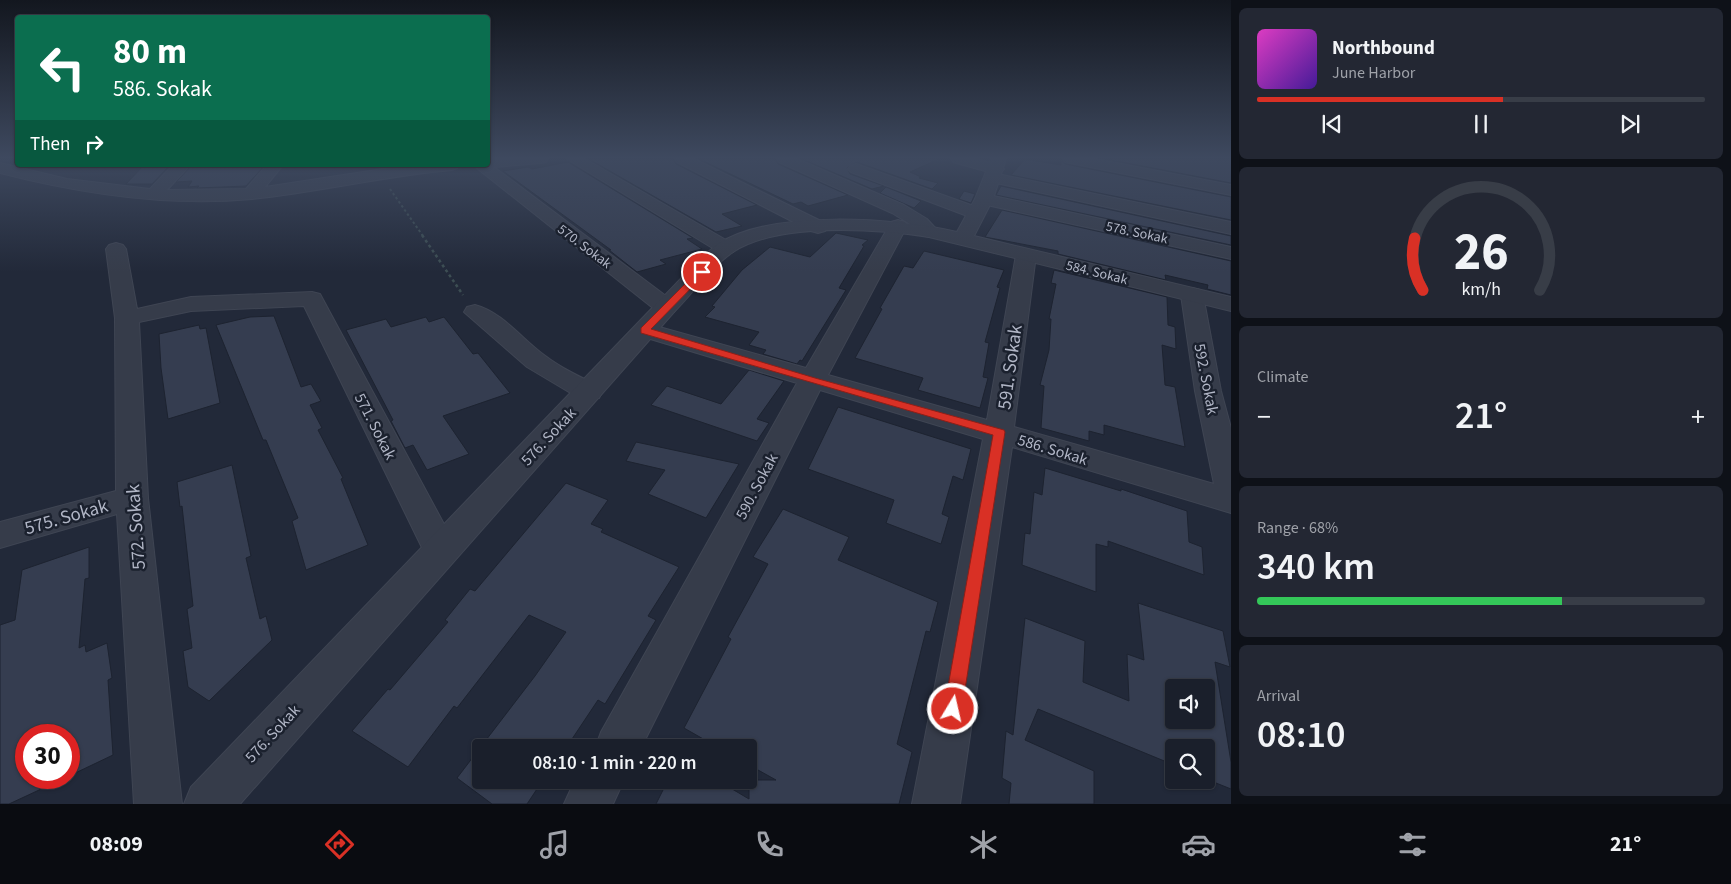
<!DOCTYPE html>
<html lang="en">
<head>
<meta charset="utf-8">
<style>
  :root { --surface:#1a1f2b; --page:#232733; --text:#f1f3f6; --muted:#9fa2a9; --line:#383d47; --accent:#d93025 }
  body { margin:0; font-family:"Source Sans 3",sans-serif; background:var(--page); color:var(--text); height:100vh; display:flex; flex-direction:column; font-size:19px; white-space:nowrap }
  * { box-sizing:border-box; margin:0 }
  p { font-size:16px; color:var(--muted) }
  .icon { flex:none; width:28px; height:28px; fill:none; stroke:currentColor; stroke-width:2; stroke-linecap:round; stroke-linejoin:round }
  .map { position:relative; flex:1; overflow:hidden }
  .sheet { display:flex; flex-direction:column; gap:8px; padding:8px; background:#0e1118; width:500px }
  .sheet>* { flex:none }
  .banner { position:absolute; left:15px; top:15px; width:475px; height:152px; border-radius:5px; box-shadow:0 1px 4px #0004,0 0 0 1px var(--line); background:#0b6e4f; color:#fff; overflow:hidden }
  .buttons { position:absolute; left:1165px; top:679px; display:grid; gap:10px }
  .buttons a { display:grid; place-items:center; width:50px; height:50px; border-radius:5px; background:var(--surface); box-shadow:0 1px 4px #0004,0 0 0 1px var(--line); font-size:25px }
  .speed { position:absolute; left:15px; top:724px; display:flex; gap:10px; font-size:25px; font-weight:700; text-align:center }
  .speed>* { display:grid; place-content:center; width:65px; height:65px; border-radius:50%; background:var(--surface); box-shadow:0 1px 4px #0004,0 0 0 1px var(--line); line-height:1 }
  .speed .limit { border:8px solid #d22; background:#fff; color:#111 }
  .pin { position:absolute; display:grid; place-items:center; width:42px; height:42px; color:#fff; margin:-21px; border:2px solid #fff; border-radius:50%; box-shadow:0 1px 5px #0007 }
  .me { position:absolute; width:55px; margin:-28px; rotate:9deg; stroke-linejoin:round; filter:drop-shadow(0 0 4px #0008) }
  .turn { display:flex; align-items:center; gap:18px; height:105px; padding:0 15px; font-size:22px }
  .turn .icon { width:65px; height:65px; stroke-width:2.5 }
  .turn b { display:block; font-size:35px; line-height:42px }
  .then { display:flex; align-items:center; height:48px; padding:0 15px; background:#0003; gap:10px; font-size:19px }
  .big { font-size:38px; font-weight:600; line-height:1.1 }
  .sheet .widget { flex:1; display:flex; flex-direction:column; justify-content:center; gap:8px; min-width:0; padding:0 18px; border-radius:8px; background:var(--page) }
  .sheet .dial { align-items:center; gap:0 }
  .dial svg { height:130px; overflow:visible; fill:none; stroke:var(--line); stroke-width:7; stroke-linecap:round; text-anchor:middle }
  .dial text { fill:var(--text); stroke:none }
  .song { display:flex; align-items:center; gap:15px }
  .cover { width:60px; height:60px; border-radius:8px; background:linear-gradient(135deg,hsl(310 70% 55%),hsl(260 70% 35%)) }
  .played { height:5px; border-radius:2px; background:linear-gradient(90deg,var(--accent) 55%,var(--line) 55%) }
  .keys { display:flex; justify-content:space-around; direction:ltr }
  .heat { display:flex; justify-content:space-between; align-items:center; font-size:28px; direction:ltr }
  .charge { height:8px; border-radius:4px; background:linear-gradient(90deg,#34c759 68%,var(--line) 0) }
  .trip { position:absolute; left:472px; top:739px; width:285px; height:50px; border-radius:5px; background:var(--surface); box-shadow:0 1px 4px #0004,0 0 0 1px var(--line); font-weight:600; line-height:50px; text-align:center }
  .menu { display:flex; height:80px; justify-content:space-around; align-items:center; background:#0a0c11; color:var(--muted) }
  .menu .icon { width:35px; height:35px }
  .menu .selected { color:var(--accent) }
  .menu b { font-size:22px; color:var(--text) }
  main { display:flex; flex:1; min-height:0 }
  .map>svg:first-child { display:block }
  .building { fill:#353d50; stroke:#1d2330; fill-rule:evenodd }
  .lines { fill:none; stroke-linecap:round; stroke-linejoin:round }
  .minor-casing { stroke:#3f4553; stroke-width:2 }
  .tertiary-casing { stroke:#3f4553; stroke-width:2 }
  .path-far1 { stroke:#3d4e53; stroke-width:2; stroke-dasharray:2.5 2.5; stroke-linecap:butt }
  .path { stroke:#3d4e53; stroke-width:2.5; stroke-dasharray:3 3; stroke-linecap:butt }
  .minor { fill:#363c4a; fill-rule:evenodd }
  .tertiary { fill:#363c4a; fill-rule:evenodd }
  .route { fill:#d93025; stroke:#8d1f18 }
  .labels { text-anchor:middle; stroke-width:5; stroke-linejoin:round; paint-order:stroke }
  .far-street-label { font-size:14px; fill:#b1b6c6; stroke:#1b212e }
  .street-label { font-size:16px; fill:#b1b6c6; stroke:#1b212e }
  .near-street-label { font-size:19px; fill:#b1b6c6; stroke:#1b212e }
</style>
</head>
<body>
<main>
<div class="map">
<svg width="1231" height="804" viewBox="0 0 1231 804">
  <rect width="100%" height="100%" fill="#222939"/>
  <path class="building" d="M 589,159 L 673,159 L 676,164 L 757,205 L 722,214 L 742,226 L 716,232 Z
    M 699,159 L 775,159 L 778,164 L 848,195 L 808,206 L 801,202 L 793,204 Z
    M 802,159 L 939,159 L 910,172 L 921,177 L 919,178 L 938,183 L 932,189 L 857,162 L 847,168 L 850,174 L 884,186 L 872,189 Z
    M 1025,159 L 1061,165 L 1061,159 L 1065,164 L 1231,197 L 1231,220 L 1011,175 Z
    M 1106,159 L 1231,159 L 1231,183 Z
    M 568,162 L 693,238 L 687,239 L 702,249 L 660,260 L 666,264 L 637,272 L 609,250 L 611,250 L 503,171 L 528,167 L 532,169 Z
    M 144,165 L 170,165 L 152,184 L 126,184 Z
    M 192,165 L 265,165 L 246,186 L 197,188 L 199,186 L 188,187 L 192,181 L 176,182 Z
    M 1001,186 L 1231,236 L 1231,245 L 996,195 Z
    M 886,187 L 921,201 L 914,208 L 880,193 Z
    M 964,191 L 975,194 L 971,203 L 959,199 Z
    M 1002,210 L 1231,261 L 1231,295 L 1207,289 L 1208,285 L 1165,275 L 1166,280 L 1058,254 L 1058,251 L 985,237 Z
    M 836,233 L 868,240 L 862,245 L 864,246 L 839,288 L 846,290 L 802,361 L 800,360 L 797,364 L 763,354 L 766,350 L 749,345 L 759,332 L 705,317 L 715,307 L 712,306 L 742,270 L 770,247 L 810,257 Z
    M 924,251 L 1004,270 L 997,287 L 1000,288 L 985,342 L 989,343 L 983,377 L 988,378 L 980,408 L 918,390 L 923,378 L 855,358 L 882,309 L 880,308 L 904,266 L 913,268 Z
    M 1054,270 L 1167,297 L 1168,325 L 1175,327 L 1176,349 L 1162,345 L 1165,385 L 1175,387 L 1185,447 L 1104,425 L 1104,435 L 1089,431 L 1089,441 L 1041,428 L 1044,386 L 1040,385 L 1049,350 L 1051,319 L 1049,319 L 1056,284 L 1051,283 Z
    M 274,316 L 301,387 L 311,384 L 321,401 L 310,405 L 322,428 L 318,430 L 343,478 L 341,479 L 368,545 L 306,570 L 292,521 L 298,518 L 266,440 L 263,440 L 216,325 L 250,317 Z
    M 426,317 L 429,322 L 444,317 L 473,354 L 478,353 L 510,393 L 443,416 L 469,454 L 427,470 L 413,445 L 405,448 L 391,421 L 393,420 L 346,330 L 386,319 L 391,327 Z
    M 199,325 L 200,329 L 206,328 L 220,403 L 168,419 L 161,368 L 159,334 Z
    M 749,370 L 784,381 L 757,419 L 769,423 L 757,441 L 651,405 L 667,386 L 721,404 Z
    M 838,407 L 971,449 L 963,480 L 953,476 L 942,514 L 949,517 L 941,544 L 886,523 L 894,500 L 808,469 Z
    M 636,442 L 739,464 L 706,518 L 648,494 L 665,470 L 626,461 Z
    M 232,465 L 251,556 L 246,558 L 260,619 L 266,616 L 272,640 L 209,701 L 188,687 L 183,651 L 192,648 L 187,609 L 193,606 L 182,506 L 180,507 L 177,482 Z
    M 1045,468 L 1121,491 L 1121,489 L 1187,511 L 1189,542 L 1202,547 L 1204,575 L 1108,541 L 1108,547 L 1096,544 L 1096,592 L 1022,565 L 1025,533 L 1030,534 L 1034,492 L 1042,495 Z
    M 566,483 L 608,500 L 591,524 L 603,529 L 601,532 L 679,567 L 648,616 L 656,620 L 605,704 L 598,700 L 566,748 L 481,748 L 481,780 L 543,780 L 527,804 L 492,804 L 457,778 L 535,676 L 566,632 L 529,615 L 457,708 L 454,706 L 408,767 L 352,731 L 388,689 L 390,690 L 448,622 L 445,620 L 470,589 L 475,591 Z
    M 783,509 L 849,537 L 838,560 L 938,602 L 930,632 L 926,631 L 897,744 L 912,752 L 899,804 L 656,804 L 668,780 L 717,780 L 749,799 L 749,780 L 776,780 L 749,765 L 749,748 L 719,748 L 684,728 L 731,639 L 728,637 L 768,564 L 753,557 Z
    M 89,547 L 89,578 L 85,579 L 79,648 L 85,645 L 86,652 L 107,643 L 112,678 L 108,680 L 113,755 L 69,776 L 69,735 L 26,735 L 26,778 L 65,778 L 9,804 L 0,804 L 0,625 L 15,620 L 22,570 Z
    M 1138,603 L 1223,631 L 1230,667 L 1215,662 L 1231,762 L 1231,789 L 1206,779 L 1206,748 L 1174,748 L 1174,765 L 1038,709 L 1025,740 L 1094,771 L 1094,804 L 1009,804 L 1011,783 L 1002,778 L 1006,731 L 1013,735 L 1025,618 L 1085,641 L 1083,682 L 1129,701 L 1127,654 L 1144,660 ZM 1174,688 L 1206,688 L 1206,720 L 1174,720 Z"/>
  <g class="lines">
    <g class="minor-casing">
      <path id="minor" d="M 488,159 L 548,159 L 546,162 L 541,163 L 494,167 L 674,302 L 677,307 L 674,312 L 666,314 L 658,312 L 473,165 L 488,165 Z
        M 567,159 L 585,159 L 733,244 L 736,248 L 733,252 L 726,254 L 719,252 Z
        M 675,159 L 694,159 L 825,223 L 827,227 L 825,231 L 818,233 L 811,231 L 677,162 Z
        M 777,159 L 797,159 L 904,205 L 927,219 L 938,231 L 936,235 L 929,237 L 922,235 L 915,227 L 892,213 L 779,162 Z
        M 951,159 L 976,159 L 1001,166 L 1004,169 L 1001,172 L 996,174 L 953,162 Z
        M 0,163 L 67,179 L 150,189 L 173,165 L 190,165 L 167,190 L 246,189 L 267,165 L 283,165 L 265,187 L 409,165 L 460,165 L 457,168 L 452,170 C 385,176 319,192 252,199 C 168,207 82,194 0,173 Z
        M 856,164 L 982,209 L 985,213 L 982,217 L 976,218 L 970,217 L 851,172 L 848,169 L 851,166 Z
        M 993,173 L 1231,222 L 1231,234 L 987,181 L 985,178 L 987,175 Z
        M 984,194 L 1231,247 L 1231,259 L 978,203 L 975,199 L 978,195 Z
        M 898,220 L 905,222 L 907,226 L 828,375 L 987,420 L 1016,255 L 1019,251 L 1026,249 L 1033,251 L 1036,255 L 1014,427 L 1214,484 L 1195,391 L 1181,295 L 1184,290 L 1192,288 L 1200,290 L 1203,295 L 1221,391 L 1231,428 L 1231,513 L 1012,447 L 960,804 L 912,804 L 983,439 L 820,390 L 641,748 L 595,748 L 601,732 L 797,383 L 637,335 L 633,330 L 637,325 L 645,323 L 806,368 L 889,226 L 891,222 Z
        M 116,243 L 123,245 L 126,249 L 137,309 L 191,297 L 312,292 L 320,294 L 459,552 L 453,562 L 441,566 L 429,562 L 304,306 L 191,311 L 139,322 L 148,498 L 182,804 L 134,804 L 117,514 L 0,548 L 0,522 L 116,491 L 115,318 L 106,249 L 109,245 Z
        M 475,305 C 502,312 522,339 544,355 C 561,368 580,377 599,386 L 602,392 L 599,398 L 589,400 L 579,398 L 527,367 L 464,312 L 467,307 Z
        M 575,780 L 624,780 L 613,804 L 564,804 Z"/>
    </g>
    <g class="tertiary-casing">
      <path id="tertiary" d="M 991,159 L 1006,159 L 993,199 L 974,236 L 1231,297 L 1231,311 L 929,237 C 877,229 778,222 733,252 C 711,267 693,293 674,312 L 240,804 L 184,804 L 191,787 L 658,302 C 678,283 696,260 718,244 C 771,209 897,218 957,232 L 975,199 Z
        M 1063,159 L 1095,159 L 1231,185 L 1231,195 L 1070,163 L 1065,162 Z"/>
    </g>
    <path class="path-far1" d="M 390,189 L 423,236"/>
    <path class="path" d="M 422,235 L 463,295"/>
    <use href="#minor" class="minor"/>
    <use href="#tertiary" class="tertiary"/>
  </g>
  <linearGradient id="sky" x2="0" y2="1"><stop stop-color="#13171f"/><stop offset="0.58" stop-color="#3e495f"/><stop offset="1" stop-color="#3e495f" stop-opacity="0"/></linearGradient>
  <rect width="1231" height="272" fill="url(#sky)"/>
  <path class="route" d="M 702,269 L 705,270 L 705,274 L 651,329 L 815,378 L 1004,430 L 1005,432 L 962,709 L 960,715 L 953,717 L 947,715 L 944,709 L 993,435 L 641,333 L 641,328 L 699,270 Z"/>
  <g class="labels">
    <g class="far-street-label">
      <text transform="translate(1137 232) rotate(12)" y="5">578. Sokak</text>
      <text transform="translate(585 246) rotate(37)" y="5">570. Sokak</text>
      <text transform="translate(1097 272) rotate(14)" y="5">584. Sokak</text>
    </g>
    <g class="street-label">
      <text transform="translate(1207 379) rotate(79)" y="6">592. Sokak</text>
      <text transform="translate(376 426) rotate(63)" y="6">571. Sokak</text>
      <text transform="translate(548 436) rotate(-47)" y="6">576. Sokak</text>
      <text transform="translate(1053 449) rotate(17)" y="6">586. Sokak</text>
      <text transform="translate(756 486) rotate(-62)" y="6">590. Sokak</text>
      <text transform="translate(272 733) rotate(-47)" y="6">576. Sokak</text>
    </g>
    <g class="near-street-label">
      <text transform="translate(1009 367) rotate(-82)" y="7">591. Sokak</text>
      <text transform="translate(66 516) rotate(-16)" y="7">575. Sokak</text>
      <text transform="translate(135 527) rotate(-94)" y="7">572. Sokak</text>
    </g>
  </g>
</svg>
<div class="buttons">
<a><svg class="icon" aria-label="sound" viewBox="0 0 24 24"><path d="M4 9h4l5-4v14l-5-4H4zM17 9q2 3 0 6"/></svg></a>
<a><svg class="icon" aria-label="search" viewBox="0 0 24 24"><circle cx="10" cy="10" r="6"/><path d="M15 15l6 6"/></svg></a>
</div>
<div class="speed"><div class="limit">30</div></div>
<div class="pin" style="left:702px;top:272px;background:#d93025"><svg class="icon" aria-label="arrive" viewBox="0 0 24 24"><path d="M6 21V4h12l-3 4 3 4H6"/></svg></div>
<svg class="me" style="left:953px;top:709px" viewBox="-20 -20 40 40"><circle r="17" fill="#d93025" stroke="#fff" stroke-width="3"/><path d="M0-11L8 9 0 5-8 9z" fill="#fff"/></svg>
<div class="trip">08:10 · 1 min · 220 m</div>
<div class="banner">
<div class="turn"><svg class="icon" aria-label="left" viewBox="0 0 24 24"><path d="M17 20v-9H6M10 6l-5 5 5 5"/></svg><div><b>80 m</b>586. Sokak</div></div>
<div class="then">Then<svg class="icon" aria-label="right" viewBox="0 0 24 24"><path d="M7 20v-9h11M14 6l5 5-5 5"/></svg></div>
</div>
</div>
<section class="sheet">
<div class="widget">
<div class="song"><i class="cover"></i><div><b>Northbound</b><p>June Harbor</p></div></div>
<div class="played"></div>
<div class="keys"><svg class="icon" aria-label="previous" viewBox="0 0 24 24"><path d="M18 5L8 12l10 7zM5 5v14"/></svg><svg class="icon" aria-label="pause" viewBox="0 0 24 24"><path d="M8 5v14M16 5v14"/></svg><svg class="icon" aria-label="next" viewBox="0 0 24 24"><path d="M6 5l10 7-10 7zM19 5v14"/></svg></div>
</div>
<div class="widget dial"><svg viewBox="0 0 100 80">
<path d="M14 69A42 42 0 1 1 86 69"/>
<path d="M14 69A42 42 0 0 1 9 37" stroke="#d93025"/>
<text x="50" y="56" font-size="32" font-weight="700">26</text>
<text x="50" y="72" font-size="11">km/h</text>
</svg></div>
<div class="widget"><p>Climate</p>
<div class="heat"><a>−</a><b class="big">21°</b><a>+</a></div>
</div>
<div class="widget"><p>Range · 68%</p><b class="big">340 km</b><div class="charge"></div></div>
<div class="widget"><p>Arrival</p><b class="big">08:10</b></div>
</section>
</main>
<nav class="menu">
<b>08:09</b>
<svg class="icon selected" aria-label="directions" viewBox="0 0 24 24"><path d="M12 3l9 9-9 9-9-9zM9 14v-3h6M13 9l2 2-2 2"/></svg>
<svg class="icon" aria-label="music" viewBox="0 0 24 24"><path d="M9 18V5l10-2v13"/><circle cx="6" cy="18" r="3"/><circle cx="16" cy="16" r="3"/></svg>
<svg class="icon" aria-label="phone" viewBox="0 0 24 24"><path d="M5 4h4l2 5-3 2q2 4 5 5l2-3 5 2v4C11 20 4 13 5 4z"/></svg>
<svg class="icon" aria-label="climate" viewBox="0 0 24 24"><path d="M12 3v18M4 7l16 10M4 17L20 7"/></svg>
<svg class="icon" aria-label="car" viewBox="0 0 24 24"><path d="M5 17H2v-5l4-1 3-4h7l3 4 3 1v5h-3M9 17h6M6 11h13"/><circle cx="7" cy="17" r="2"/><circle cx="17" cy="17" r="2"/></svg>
<svg class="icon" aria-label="filters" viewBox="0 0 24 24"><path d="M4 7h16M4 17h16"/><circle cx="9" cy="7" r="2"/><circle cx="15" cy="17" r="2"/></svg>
<b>21°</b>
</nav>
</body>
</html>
